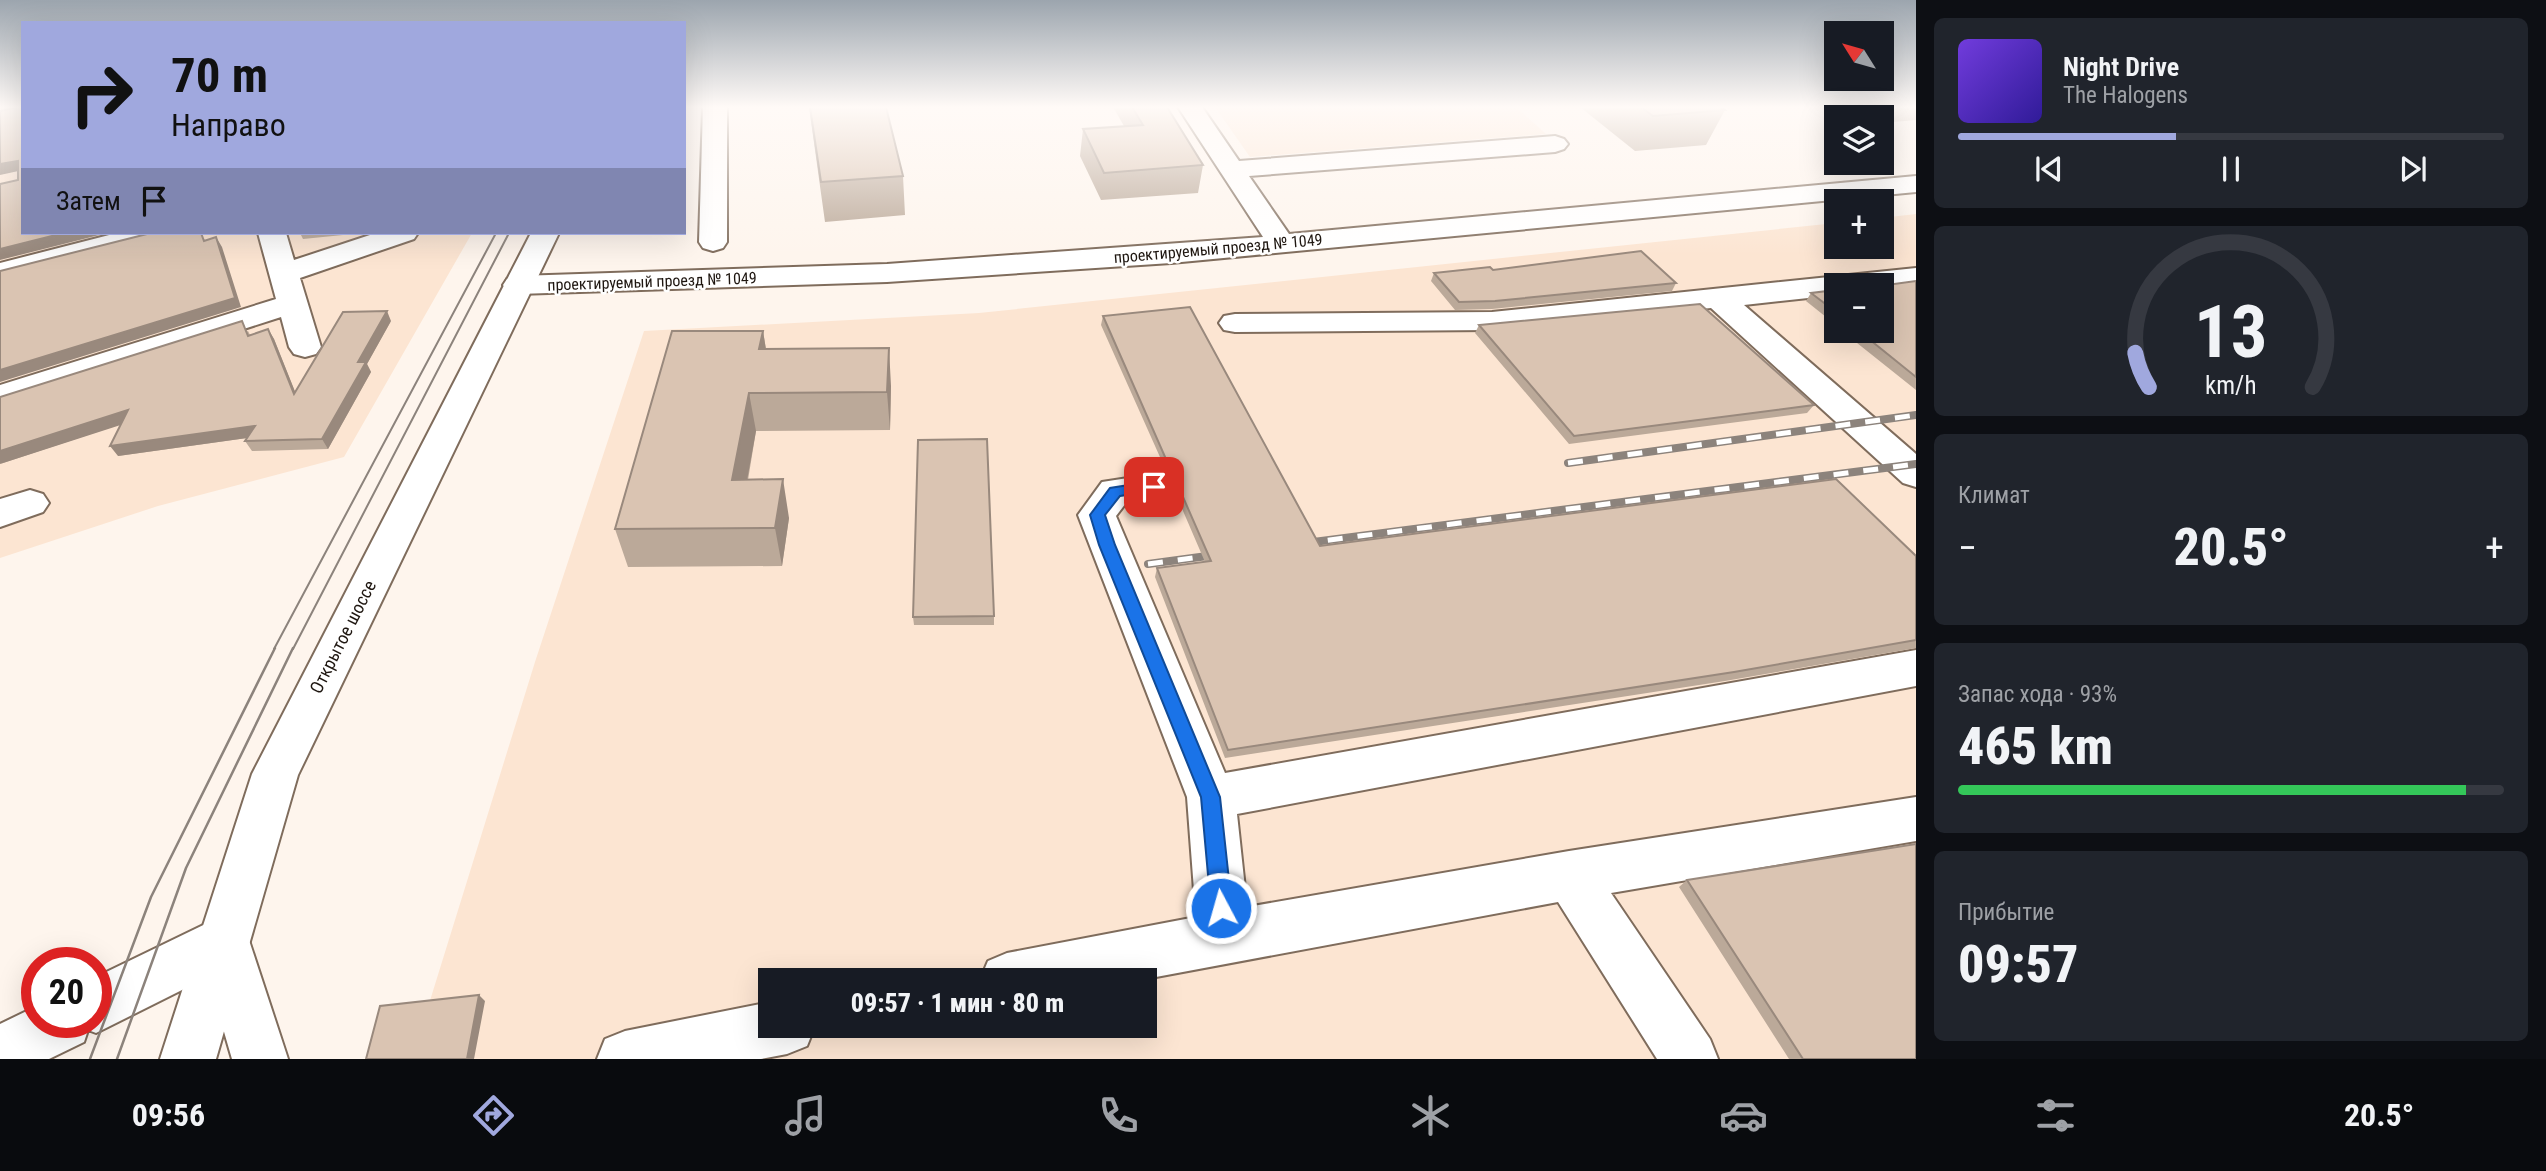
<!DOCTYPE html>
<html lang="ru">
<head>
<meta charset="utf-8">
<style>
  :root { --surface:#171b24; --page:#20242c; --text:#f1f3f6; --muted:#9ea1a6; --line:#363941; --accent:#a0a8de }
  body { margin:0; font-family:"Roboto Condensed",sans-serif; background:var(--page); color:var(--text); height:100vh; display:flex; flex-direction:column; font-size:26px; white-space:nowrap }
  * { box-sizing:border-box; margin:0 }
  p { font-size:23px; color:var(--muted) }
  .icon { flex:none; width:38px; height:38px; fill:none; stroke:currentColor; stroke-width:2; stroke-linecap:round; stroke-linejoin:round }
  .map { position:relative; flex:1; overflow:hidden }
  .panel { display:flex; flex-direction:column; gap:18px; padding:18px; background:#0d0f14; width:630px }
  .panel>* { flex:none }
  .banner { position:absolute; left:21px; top:21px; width:665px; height:214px; border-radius:0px; box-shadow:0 7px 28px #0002; background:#a0a8de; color:#111; overflow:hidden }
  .needle { width:46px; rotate:307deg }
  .buttons { position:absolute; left:1824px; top:21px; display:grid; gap:14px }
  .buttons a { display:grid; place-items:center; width:70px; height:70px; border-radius:0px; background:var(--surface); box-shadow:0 7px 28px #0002; font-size:35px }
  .speed { position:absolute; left:21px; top:947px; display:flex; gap:14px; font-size:35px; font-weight:700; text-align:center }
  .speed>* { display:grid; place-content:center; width:91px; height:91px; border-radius:50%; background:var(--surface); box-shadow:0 7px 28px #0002; line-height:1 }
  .speed .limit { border:10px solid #d22; background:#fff; color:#111 }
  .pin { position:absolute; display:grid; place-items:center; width:60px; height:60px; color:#fff; margin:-30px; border-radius:14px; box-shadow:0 4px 10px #0006 }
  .me { position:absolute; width:77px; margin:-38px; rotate:354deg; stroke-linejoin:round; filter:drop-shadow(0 0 5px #0008) }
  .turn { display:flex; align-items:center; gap:24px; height:147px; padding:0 35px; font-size:32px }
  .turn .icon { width:91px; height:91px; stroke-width:2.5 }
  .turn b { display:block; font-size:49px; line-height:60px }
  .then { display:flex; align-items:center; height:66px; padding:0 35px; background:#0003; gap:14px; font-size:26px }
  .big { font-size:52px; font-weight:800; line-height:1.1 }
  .panel .tile { flex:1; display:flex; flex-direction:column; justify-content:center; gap:10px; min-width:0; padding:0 24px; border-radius:10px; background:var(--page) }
  .panel .dial { align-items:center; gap:0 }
  .dial svg { height:182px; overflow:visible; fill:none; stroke:var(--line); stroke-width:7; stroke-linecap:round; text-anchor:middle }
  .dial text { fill:var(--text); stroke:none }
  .song { display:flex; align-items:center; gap:21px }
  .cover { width:84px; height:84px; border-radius:10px; background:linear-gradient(135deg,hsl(260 70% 55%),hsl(250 70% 35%)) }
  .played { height:7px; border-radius:4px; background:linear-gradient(90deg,var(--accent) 40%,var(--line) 40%) }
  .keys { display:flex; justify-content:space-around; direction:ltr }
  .heat { display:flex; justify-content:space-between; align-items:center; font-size:38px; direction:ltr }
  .charge { height:10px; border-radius:5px; background:linear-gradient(90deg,#34c759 93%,var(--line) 0) }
  .trip { position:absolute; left:758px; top:968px; width:399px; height:70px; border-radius:0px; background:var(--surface); box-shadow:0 7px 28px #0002; font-weight:800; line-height:70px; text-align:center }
  .tab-bar { display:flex; height:112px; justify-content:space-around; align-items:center; background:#090b0e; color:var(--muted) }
  .tab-bar .icon { width:49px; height:49px }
  .tab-bar .on { color:var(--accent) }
  .tab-bar b { font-size:32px; color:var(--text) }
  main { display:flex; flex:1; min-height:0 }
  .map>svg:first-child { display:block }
  .built { fill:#fce5d2; fill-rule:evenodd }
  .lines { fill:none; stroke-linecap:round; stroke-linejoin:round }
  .minor-casing { stroke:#7f6c5c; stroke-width:4 }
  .major-casing { stroke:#7f6c5c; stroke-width:4 }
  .minor { fill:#fff; fill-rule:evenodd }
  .major { fill:#fff; fill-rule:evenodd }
  .tram-far1 { stroke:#8c837c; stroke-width:2 }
  .tram { stroke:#8c837c; stroke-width:2.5 }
  .rail-casing { stroke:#8c837c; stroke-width:8 }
  .rail { stroke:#fff; stroke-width:5; stroke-dasharray:15; stroke-linecap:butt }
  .wall { fill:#bba999 }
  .shaded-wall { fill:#99897d }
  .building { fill:#dac4b2; stroke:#99897d; stroke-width:2 }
  .route { fill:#1a73e8; stroke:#114b97; stroke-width:2 }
  .labels { text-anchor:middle; stroke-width:5; stroke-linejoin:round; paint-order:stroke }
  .far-street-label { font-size:16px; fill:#1e1610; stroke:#fff }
  .street-label { font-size:18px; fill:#1e1610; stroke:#fff }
</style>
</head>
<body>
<main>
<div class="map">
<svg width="1916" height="1059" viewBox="0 0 1916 1059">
  <rect width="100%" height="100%" fill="#fef5ed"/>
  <path class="built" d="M 0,107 L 23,107 L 23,233 L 472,233 L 344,457 L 158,506 L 0,558 Z
    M 1215,107 L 1516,107 L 1546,134 L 1250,157 Z
    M 1916,214 L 1916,1059 L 375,1059 L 428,1007 L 535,662 L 644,331 L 979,313 L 1836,223 L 1836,247 L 1881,247 L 1881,218 ZM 1836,285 L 1881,285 L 1881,331 L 1836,331 ZM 770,980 L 1144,980 L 1144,1026 L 770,1026 Z"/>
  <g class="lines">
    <g class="minor-casing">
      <path id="minor" d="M 703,107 L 727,107 L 727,242 L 723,248 L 713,251 L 703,248 L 699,242 Z
        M 1178,107 L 1202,107 L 1239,161 L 1555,136 L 1564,139 L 1568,144 L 1564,149 L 1555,152 L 1249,176 L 1289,234 L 1916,176 L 1916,192 L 1171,263 L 887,282 L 518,294 L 507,291 L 503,285 L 507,279 L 518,276 L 887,264 L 1263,237 Z
        M 117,233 L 163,233 L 159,239 L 0,281 L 0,263 Z
        M 258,233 L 286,233 L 294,260 L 376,233 L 418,233 L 414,239 L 300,278 L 321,347 L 316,354 L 305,357 L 294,354 L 289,347 L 281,317 L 0,408 L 0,385 L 276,299 Z
        M 1916,268 L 1916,286 L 1881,290 L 1881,285 L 1836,285 L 1836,295 L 1744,305 L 1916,454 L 1916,487 L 1903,483 L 1711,308 L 1492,330 L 1235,332 L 1224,330 L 1219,323 L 1224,316 L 1235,314 L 1492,312 Z
        M 1154,474 L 1167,478 L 1173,487 L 1167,496 L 1126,503 L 1116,516 L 1225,773 L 1916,650 L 1916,686 L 1237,814 L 1247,907 L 1569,851 L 1916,797 L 1916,841 L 1611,893 L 1710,1039 L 1718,1059 L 1657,1059 L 1558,902 L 1140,980 L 980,980 L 988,961 L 1007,953 L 1196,917 L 1187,797 L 1078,515 L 1102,482 Z
        M 30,490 L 43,494 L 49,503 L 43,512 L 0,527 L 0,499 Z
        M 224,915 L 243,922 L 288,1059 L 232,1059 L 208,977 L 96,1033 L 88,1030 L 84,1042 L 49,1059 L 0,1059 L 0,1024 L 37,1006 L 37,1022 L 96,1022 L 96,977 Z
        M 770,1002 L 770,1026 L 815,1026 L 807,1046 L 787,1054 L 761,1059 L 597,1059 L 605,1039 L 625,1031 Z"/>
    </g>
    <g class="major-casing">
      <path id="major" d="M 531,233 L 559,233 L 298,775 L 216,1059 L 160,1059 L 252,774 Z"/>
    </g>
    <use href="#minor" class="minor"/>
    <use href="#major" class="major"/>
    <path class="tram-far1" d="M 274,649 L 496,233
      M 293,649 L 509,233"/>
    <path class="tram" d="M 90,1059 L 151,897 L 275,648
      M 117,1059 L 186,868 L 293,648"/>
    <g class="rail-casing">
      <path id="rail" d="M 1568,463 L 1916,415
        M 1298,544 L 1916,464
        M 1148,564 L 1222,554"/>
    </g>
    <use href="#rail" class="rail"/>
  </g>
  <path class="wall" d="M 809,107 L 903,176 L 905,215 L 825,222 Z
    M 1113,107 L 1167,107 L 1203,165 L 1198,193 L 1101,200 L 1080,156 L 1083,129 L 1124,126 Z
    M 1580,107 L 1721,107 L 1725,110 L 1706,145 L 1635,151 Z
    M 1852,107 L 1916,107 L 1916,120 L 1881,123 L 1881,117 L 1869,117 Z
    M 300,233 L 363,233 L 303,239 Z
    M 1434,273 L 1676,283 L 1672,291 L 1492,309 L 1455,310 L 1431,281 Z
    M 1916,281 L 1916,390 L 1842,331 L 1881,331 L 1887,285 Z
    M 1836,290 L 1836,325 L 1806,301 L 1811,293 Z
    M 1103,316 L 1320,546 L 1916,556 L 1916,648 L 1725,681 L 1225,758 L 1155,577 L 1157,568 L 1205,562 L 1174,490 L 1175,485 L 1168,475 L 1101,325 Z
    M 391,321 L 367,364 L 371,372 L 328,449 L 252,451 L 245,441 L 247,438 L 118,456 L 121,424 L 0,464 L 248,331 L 250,335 L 268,329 L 274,339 L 295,392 Z
    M 1479,325 L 1814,405 L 1807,413 L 1569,444 L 1475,333 Z
    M 763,331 L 766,349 L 891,386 L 890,430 L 756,431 L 748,480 L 789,518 L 782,566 L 628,567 L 615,529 Z
    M 994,616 L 994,625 L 914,625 L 913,617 Z
    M 1687,880 L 1916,1059 L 1789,1059 L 1679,887 Z"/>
  <path class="shaded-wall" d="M 18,161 L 23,170 L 0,175 L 0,164 Z
    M 64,233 L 107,233 L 0,260 L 0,249 Z
    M 216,237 L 222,247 L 241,307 L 0,382 L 0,370 Z
    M 387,311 L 391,321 L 367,364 L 371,372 L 328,449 L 322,439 L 358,362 Z
    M 268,329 L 274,339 L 300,404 L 294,394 Z
    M 763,331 L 769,369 L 759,349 Z
    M 889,348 L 891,386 L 890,430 L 887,392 Z
    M 749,393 L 756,431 L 740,519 L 732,480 Z
    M 128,410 L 136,420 L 0,464 L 0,451 Z
    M 255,426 L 261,436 L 118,456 L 110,446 Z
    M 783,479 L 789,518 L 782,566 L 775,528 Z
    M 479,995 L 485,1001 L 474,1059 L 467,1059 Z"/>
  <path class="building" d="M 18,107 L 23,107 L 23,233 L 64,233 L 0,249 L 0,184 L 18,180 L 18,161 L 0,164 L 0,111 Z
    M 810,107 L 886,107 L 903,176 L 821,182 Z
    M 1132,107 L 1167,107 L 1203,165 L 1104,173 L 1083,129 L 1143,125 Z
    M 1641,107 L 1721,107 L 1725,110 L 1653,116 Z
    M 151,233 L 201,233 L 204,241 L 216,237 L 235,298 L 0,370 L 0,271 Z
    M 1641,251 L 1676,283 L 1495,301 L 1459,302 L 1434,273 L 1490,267 L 1493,270 Z
    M 1884,281 L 1887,285 L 1916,281 L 1916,377 L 1859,331 L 1881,331 L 1881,285 L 1844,285 Z
    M 1836,290 L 1836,312 L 1811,293 Z
    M 1700,304 L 1814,405 L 1574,436 L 1479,325 Z
    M 1190,307 L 1320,546 L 1836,479 L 1916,556 L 1916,640 L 1734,672 L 1228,750 L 1157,568 L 1211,561 L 1176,481 L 1177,476 L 1169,466 L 1103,316 Z
    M 387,311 L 358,362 L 366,362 L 322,439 L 245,441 L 255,426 L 110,446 L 128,410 L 0,451 L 0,397 L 242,321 L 248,336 L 268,329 L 294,394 L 343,312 Z
    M 672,331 L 763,331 L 759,349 L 889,348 L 887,392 L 749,393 L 732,480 L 783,479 L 775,528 L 615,529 Z
    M 987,439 L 994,616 L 913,617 L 918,440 Z
    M 1916,844 L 1916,1059 L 1803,1059 L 1687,880 Z
    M 479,995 L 467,1059 L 366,1059 L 380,1006 Z"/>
  <linearGradient id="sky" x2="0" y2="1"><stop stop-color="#9ca5ae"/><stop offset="0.42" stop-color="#fffaf7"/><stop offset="1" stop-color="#fffaf7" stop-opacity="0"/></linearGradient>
  <rect width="1916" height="255" fill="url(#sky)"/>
  <path class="route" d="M 1154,481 L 1159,483 L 1161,487 L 1159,490 L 1120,496 L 1105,515 L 1115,545 L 1220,797 L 1232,908 L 1229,915 L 1221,918 L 1214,915 L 1211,908 L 1201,797 L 1099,545 L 1090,515 L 1110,488 Z"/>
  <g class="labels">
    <g class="far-street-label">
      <text transform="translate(1218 248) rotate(-5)" y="6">проектируемый проезд № 1049</text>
      <text transform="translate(652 281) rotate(-2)" y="6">проектируемый проезд № 1049</text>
    </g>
    <g class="street-label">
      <text transform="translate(343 637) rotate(-63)" y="6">Открытое шоссе</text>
    </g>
  </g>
</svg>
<div class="buttons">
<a><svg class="needle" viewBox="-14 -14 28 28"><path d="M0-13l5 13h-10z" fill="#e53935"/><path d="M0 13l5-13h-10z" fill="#9ea1a6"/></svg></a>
<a><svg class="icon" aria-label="layers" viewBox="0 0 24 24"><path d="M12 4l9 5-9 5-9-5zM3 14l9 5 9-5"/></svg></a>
<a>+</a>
<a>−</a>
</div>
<div class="speed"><div class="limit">20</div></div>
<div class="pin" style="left:1154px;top:487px;background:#d93025"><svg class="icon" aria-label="arrive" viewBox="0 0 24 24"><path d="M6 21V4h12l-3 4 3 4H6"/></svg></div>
<svg class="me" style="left:1221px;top:908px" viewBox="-20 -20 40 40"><circle r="17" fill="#1a73e8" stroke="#fff" stroke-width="3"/><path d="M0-11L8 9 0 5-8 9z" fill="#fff"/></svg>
<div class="trip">09:57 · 1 мин · 80 m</div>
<div class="banner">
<div class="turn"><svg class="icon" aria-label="right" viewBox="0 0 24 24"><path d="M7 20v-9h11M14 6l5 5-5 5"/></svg><div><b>70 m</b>Направо</div></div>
<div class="then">Затем<svg class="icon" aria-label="arrive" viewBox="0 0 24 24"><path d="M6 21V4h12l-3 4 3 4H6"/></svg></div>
</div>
</div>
<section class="panel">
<div class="tile">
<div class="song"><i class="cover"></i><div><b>Night Drive</b><p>The Halogens</p></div></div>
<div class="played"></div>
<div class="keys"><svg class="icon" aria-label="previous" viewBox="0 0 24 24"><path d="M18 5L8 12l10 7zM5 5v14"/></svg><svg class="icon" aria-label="pause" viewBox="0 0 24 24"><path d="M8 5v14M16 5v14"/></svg><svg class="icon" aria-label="next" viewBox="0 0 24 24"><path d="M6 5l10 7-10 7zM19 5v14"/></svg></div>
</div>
<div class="tile dial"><svg viewBox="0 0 100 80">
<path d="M14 69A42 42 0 1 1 86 69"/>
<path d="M14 69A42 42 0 0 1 8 54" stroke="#a0a8de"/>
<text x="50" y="56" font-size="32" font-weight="700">13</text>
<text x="50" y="72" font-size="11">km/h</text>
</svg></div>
<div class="tile"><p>Климат</p>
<div class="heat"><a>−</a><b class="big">20.5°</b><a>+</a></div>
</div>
<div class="tile"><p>Запас хода · 93%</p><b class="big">465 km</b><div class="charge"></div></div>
<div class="tile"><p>Прибытие</p><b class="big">09:57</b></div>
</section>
</main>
<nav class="tab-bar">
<b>09:56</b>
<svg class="icon on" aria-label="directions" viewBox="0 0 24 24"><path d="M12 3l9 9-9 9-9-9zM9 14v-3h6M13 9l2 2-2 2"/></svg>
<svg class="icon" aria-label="music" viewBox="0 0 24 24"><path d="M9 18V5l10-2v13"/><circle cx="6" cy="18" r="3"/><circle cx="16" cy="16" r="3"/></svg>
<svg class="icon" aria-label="phone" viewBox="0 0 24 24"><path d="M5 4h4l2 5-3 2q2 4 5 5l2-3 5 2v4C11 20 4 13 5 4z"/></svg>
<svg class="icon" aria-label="climate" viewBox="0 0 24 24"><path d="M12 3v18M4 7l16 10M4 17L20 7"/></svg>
<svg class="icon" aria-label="car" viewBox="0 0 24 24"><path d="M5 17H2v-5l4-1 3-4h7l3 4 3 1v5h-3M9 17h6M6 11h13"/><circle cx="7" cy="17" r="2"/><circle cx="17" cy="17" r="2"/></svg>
<svg class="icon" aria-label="filters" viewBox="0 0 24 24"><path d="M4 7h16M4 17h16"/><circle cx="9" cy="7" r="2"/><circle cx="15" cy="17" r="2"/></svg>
<b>20.5°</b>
</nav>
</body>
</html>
